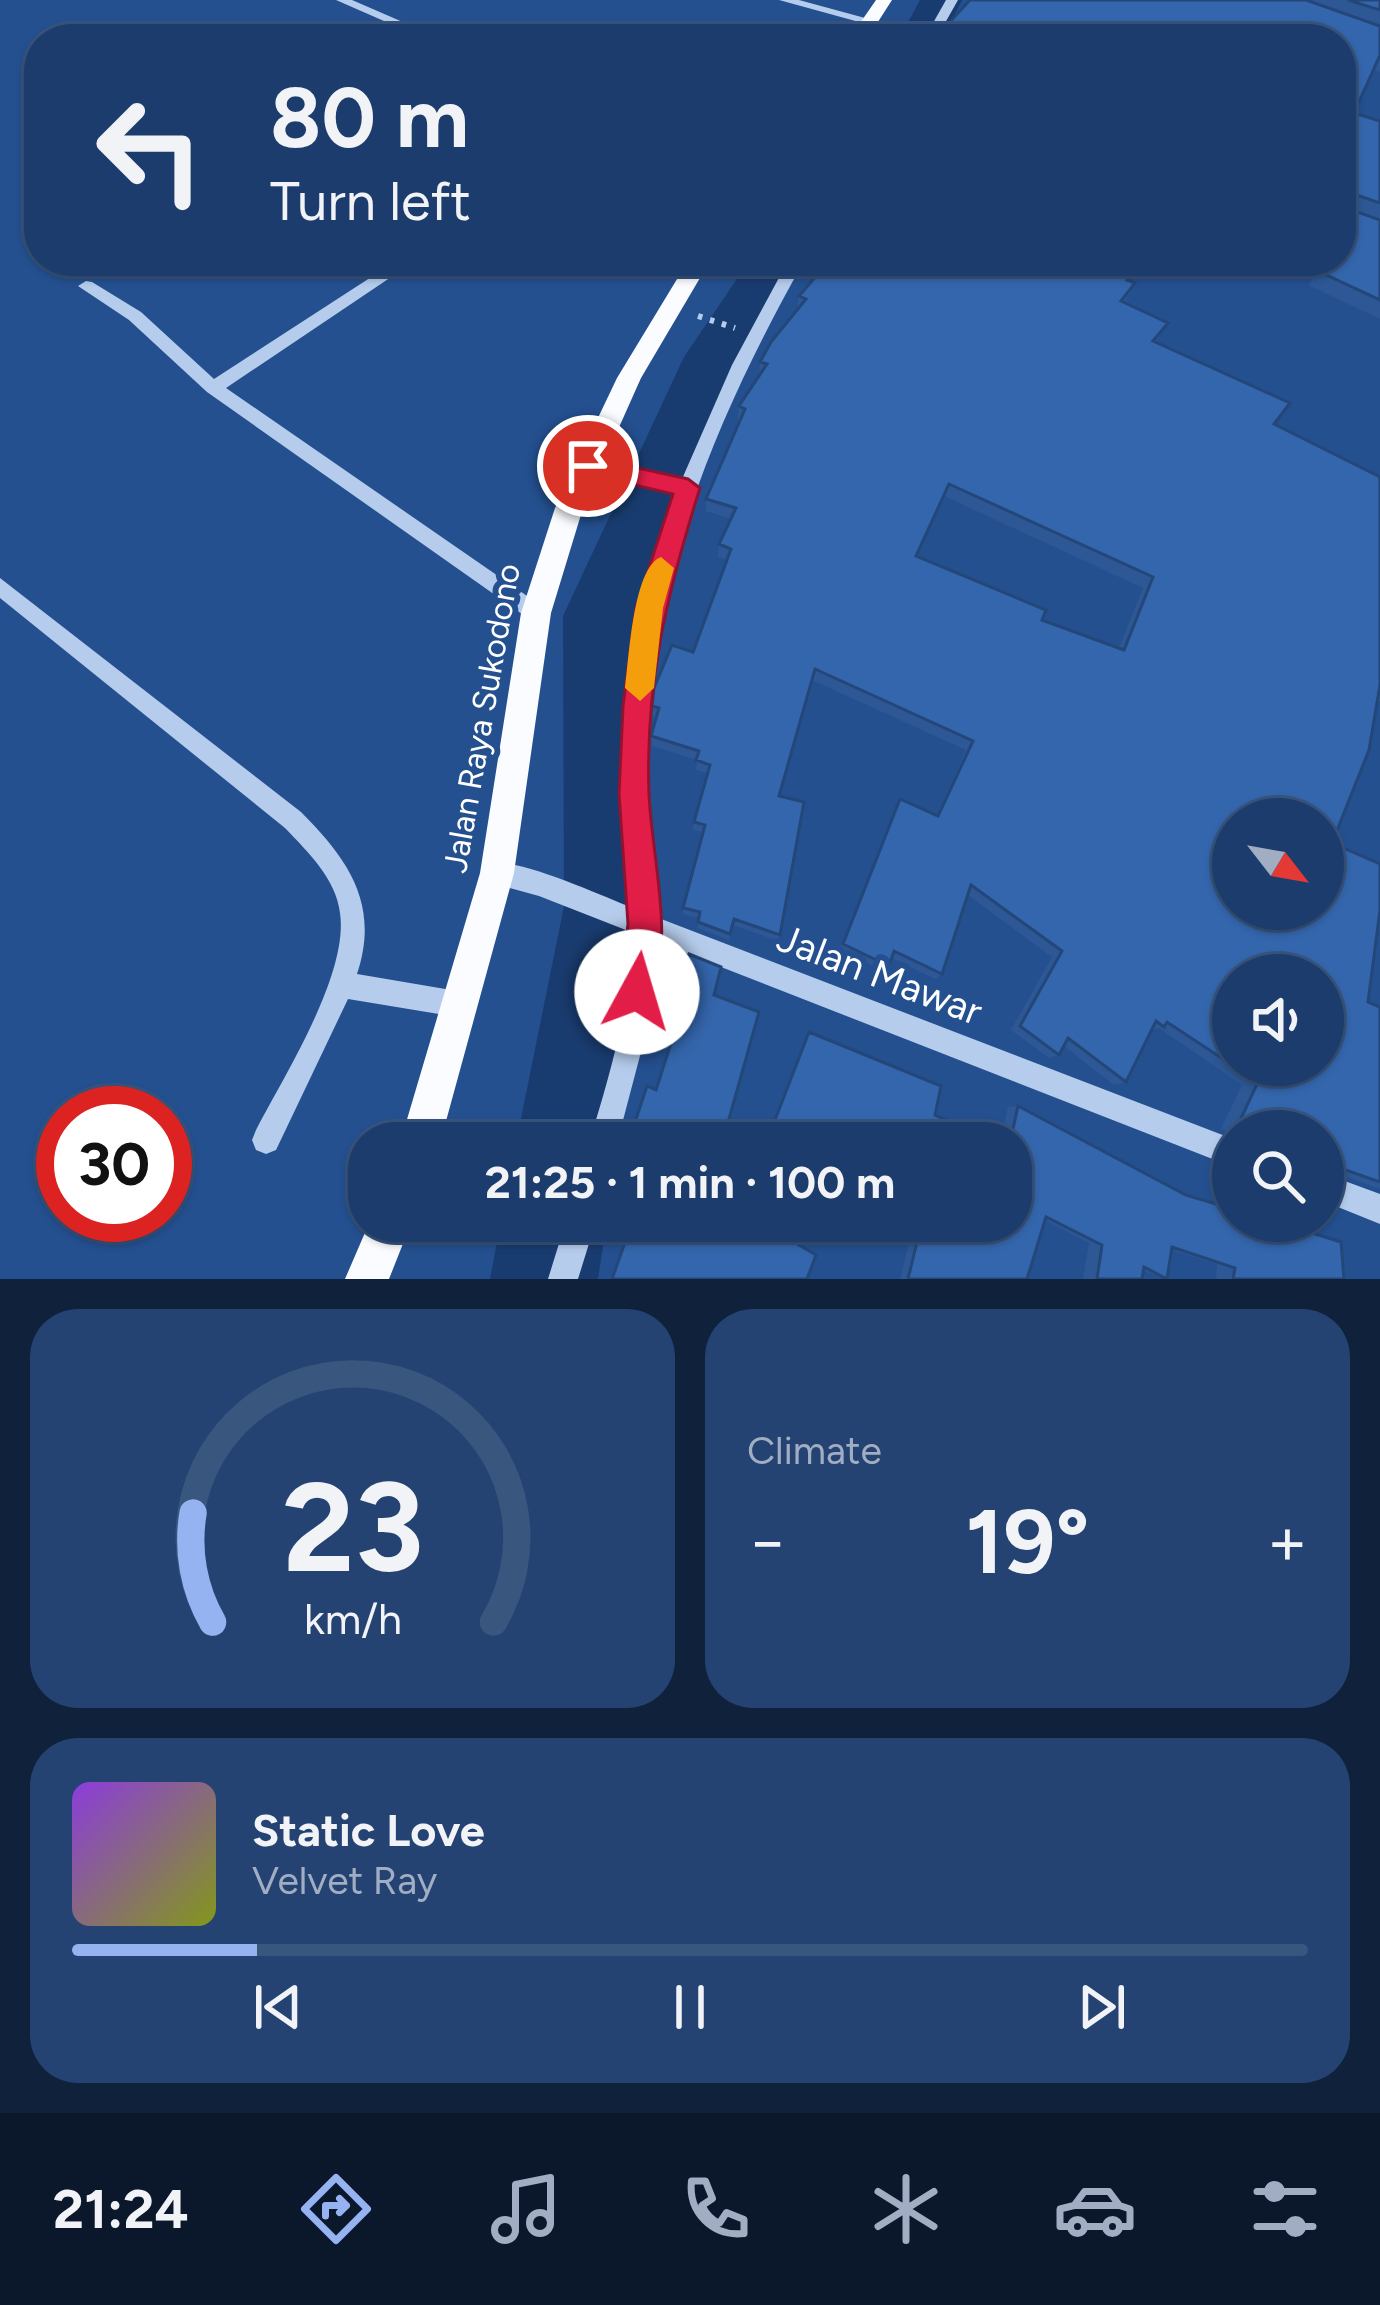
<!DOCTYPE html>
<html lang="en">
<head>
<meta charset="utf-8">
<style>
  :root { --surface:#1b3c6c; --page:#244372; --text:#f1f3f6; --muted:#a0adc2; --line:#39567f; --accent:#95b2f1 }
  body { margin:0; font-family:Figtree,sans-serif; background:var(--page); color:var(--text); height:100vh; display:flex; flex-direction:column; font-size:45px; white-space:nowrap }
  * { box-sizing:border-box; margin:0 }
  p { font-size:39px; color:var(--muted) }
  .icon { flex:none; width:66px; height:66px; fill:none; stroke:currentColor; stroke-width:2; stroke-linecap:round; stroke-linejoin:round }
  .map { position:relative; height:1279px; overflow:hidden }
  .drawer { display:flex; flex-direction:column; gap:30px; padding:30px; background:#0f213b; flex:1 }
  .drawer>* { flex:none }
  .banner { position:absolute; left:24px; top:24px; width:1332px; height:252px; border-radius:48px; box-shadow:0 3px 9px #0004,0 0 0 3px var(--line); background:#1b3c6c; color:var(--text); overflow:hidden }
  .needle { width:78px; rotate:121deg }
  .tools { position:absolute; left:1212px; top:798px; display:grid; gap:24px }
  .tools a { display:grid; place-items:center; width:132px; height:132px; border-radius:50%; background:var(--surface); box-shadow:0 3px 9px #0004,0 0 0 3px var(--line); font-size:60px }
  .speed { position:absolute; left:36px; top:1086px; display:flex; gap:24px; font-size:60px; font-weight:700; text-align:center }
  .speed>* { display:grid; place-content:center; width:156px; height:156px; border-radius:50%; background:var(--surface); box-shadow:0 3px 9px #0004,0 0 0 3px var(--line); line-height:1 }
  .speed .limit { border:18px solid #d22; background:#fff; color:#111 }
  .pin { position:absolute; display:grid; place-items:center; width:102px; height:102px; color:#fff; margin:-51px; border:6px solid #fff; border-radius:50%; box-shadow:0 3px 12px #0007 }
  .me { position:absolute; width:132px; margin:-66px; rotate:6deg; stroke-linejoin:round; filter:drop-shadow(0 0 9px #0008) }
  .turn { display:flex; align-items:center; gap:42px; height:252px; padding:0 48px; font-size:54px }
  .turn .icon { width:156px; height:156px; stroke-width:2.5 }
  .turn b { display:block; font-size:84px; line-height:102px }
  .big { font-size:90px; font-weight:700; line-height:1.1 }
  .drawer .card { flex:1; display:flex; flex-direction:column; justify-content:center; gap:18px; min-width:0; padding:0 42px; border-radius:48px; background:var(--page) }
  .drawer .dial { align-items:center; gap:0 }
  .dial svg { height:312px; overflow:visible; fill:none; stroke:var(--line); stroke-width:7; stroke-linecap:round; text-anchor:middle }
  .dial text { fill:var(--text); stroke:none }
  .song { display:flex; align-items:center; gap:36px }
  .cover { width:144px; height:144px; border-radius:18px; background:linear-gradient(135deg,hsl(270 70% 55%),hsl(70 70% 35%)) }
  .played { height:12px; border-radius:6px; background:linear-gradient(90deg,var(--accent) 15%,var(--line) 15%) }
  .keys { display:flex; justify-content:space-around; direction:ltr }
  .heat { display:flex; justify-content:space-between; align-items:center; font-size:66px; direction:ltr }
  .drawer .tiles { flex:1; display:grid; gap:30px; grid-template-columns:1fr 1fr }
  .card:last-child { grid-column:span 2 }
  .trip { position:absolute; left:348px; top:1122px; width:684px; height:120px; border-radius:48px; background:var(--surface); box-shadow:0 3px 9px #0004,0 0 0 3px var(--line); font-weight:700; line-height:120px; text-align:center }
  .tab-bar { display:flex; height:192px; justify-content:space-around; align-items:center; background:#0b182b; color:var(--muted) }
  .tab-bar .icon { width:84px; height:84px }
  .tab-bar .active { color:var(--accent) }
  .tab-bar b { font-size:54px; color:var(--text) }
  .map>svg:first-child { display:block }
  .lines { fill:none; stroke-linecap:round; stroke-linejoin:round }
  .river { fill:#193c70; fill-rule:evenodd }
  .path { stroke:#b5ccec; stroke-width:6; stroke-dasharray:4.5 8; stroke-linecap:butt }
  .minor { fill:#b5ccec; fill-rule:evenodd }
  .major { fill:#fafcff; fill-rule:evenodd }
  .wall { fill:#2d5895; fill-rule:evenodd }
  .shaded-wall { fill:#244779 }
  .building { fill:#3466ad; stroke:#244779; stroke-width:3; fill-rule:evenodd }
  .route { fill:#e11d48; stroke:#92132f; stroke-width:3 }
  .slow { fill:#f59e0b }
  .labels { text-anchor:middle; stroke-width:12; stroke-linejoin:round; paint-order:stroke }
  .street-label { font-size:33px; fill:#fff; stroke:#245090 }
  .near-street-label { font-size:39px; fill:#fff; stroke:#245090 }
</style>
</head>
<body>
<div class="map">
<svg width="1380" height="1279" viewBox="0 0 1380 1279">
  <rect width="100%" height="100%" fill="#245090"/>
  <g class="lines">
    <path class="river" d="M 920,0 L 962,0 L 943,39 L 899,39 Z
      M 749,261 L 805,261 L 743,359 L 637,616 L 652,906 L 618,1143 L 516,1143 L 564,906 L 563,616 L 684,357 Z
      M 501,1221 L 607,1221 L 598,1279 L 490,1279 Z"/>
    <path class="path" d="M 698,316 L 735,328"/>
    <path class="minor" d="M 336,0 L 352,0 L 442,39 L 425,39 Z
      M 779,0 L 799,0 L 876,21 L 870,25 Z
      M 946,0 L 958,0 L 936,39 L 924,39 Z
      M 396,261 L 415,261 L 226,388 L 543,607 L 546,613 L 543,619 L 529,619 L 207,392 L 129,320 L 78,286 L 86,281 L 92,282 L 141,312 L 214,379 Z
      M 788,261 L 804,261 C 724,404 655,559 648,725 C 645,789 653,853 656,917 L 1233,1139 L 1233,1167 L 657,942 L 646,1033 L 617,1143 L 589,1143 C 610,1074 631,1005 631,932 L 539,896 L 488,882 L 485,873 L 488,864 C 514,855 602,896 631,907 C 629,848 622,789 625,730 C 629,649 650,569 677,493 L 588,473 L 579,466 L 588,459 L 682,479 L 732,365 Z
      M 0,578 L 301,812 C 349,860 380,905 357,974 L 463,992 L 472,996 L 476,1005 L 472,1014 L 463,1018 L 348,999 L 276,1150 L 266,1154 L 256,1150 L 252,1140 L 256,1130 C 284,1076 349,974 340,913 C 336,879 308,852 285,828 L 0,598 Z
      M 1323,1173 L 1380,1194 L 1380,1224 L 1323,1201 Z
      M 566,1221 L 596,1221 L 578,1279 L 548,1279 Z"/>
    <path class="major" d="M 876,0 L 892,0 L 867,39 L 849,39 Z
      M 688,261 L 710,261 L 641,378 L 583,508 L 551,613 L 514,873 L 440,1143 L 400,1143 L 480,873 L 521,613 L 555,508 L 617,378 Z
      M 370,1221 L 412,1221 L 389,1279 L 345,1279 Z"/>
  </g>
  <path class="wall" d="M 970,0 L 1380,0 L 1380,72 L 1373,70 L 1354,113 L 1380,121 L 1380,319 L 1308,285 L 1318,271 L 1341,261 L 1341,39 Z
    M 829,261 L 1148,261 L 1130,281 L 1135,283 L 1124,303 L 1168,323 L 1156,342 L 1274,424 L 1380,477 L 1380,701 L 1376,700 L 1332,843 L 1368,1002 L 1380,1007 L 1380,1189 L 1338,1174 L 1323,1175 L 1323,1131 L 1233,1131 L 1233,1135 L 1221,1129 L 1242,1085 L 1159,1028 L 1151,1030 L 1126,1082 L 1114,1085 L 1064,1046 L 1059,1055 L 1049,1058 L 1011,1030 L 1052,957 L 968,895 L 942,974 L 935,979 L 892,958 L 889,966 L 884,971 L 839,950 L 900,799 L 937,815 L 966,750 L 812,680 L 779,796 L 780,935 L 778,941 L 733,925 L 729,940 L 697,928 L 699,918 L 683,914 L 683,908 L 703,832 L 693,830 L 694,822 L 708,773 L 696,770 L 697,760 L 652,746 L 651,736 L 656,717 L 653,716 L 652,706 L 693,652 L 727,560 L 718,557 L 719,544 L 731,519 L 706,511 L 706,499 L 740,420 L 738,420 L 739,406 L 759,376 L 760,362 L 797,310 L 799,296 ZM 944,496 L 1143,588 L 1119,648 L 1042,620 L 917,556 Z
    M 809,1032 L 935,1115 L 999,1143 L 809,1143 L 771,1126 L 806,1036 Z
    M 1018,1106 L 1344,1279 L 1216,1279 L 1217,1264 L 1171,1250 L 1167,1279 L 1143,1271 L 1142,1279 L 1083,1279 L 1089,1243 L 1045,1220 L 1027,1279 L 900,1279 L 915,1221 L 1011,1221 L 1011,1143 L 1000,1143 L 1008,1107 Z"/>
  <path class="shaded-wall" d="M 1143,261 L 1148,261 L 1120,294 L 1127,280 Z"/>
  <path class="building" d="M 970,0 L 1306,0 L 1380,26 L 1380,55 L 1354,113 L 1380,121 L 1380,203 L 1348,192 L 1349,209 L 1380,220 L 1380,300 L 1318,271 L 1328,261 L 1341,261 L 1341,248 L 1352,238 L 1341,233 L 1341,39 L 934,39 Z
    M 1348,0 L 1380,0 L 1380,10 Z
    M 829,261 L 1143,261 L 1127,280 L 1135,283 L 1121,301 L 1168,323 L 1153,341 L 1290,403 L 1274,424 L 1380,477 L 1380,685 L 1369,750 L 1332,843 L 1380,864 L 1380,910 L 1368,1002 L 1380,1007 L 1380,1182 L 1343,1169 L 1337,1175 L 1323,1170 L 1323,1131 L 1242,1131 L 1236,1129 L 1258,1082 L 1167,1022 L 1164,1027 L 1156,1021 L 1126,1082 L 1068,1038 L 1059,1055 L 1020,1026 L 1062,951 L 971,885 L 942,974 L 894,951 L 889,966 L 843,944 L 900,799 L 938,816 L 973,741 L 815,669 L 779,796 L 804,802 L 780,935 L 734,919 L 730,934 L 698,922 L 700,912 L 683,908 L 705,825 L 694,822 L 710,765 L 696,760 L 699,751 L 651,736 L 659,708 L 652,706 L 654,688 L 672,645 L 693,652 L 731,549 L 719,544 L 736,508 L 706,499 L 745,409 L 739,406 L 767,364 L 760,362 L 771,342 L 806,299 L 799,296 ZM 949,484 L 1153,577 L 1124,650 L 1042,620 L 1046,610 L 916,556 ZM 1233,819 L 1323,819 L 1323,909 L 1233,909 ZM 1233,975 L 1323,975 L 1323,1065 L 1233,1065 Z
    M 689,954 L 721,967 L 714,995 L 759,1012 L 727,1126 L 735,1129 L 731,1143 L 628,1143 L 647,1086 L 656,1090 L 679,1018 L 671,1016 Z
    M 809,1032 L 941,1086 L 935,1115 L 999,1143 L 814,1143 L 773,1125 Z
    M 1018,1106 L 1186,1195 L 1233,1209 L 1233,1221 L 1273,1221 L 1341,1242 L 1344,1279 L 1233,1279 L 1235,1268 L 1172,1247 L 1167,1279 L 1144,1267 L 1142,1279 L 1097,1279 L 1102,1245 L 1046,1217 L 1027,1279 L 908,1279 L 922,1221 L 1011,1221 L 1010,1143 Z
    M 646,1221 L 758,1221 L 816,1255 L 807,1279 L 612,1279 L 629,1231 L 640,1236 Z"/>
  <path class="route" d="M 588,457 L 688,479 L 700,488 C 667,593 645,683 649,794 C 652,861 676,940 649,1004 L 637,1009 L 625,1004 L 620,992 L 628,924 L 619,794 L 623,706 L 636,608 L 673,494 L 580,472 L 576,466 Z"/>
  <path class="slow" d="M 661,557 L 674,568 L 663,608 L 654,688 L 640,701 L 625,688 C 629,660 633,567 661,557 Z"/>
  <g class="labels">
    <g class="street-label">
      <text transform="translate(481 718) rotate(-80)" y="12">Jalan Raya Sukodono</text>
    </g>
    <g class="near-street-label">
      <text transform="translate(880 974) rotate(21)" y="14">Jalan Mawar</text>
    </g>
  </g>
</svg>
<div class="tools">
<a><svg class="needle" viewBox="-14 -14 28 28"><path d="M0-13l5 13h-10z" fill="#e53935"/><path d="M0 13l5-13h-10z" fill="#a0adc2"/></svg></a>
<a><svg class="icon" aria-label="sound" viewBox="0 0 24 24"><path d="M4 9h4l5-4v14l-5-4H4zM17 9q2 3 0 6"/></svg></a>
<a><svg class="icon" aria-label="search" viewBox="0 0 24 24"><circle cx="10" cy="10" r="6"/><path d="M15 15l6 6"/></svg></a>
</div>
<div class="speed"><div class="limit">30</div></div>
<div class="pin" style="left:588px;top:466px;background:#d93025"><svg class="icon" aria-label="arrive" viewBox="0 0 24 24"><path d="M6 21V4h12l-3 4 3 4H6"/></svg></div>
<svg class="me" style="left:637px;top:992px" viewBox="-20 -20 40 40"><circle r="19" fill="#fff"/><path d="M0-13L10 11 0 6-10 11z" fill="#e11d48"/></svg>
<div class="trip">21:25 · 1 min · 100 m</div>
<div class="banner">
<div class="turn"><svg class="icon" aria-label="left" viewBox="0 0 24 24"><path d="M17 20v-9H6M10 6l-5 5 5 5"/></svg><div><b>80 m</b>Turn left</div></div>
</div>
</div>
<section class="drawer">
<div class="tiles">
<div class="card dial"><svg viewBox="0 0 100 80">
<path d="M14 69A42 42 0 1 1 86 69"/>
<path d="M14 69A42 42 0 0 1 9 41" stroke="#95b2f1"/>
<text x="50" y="56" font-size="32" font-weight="700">23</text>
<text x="50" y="72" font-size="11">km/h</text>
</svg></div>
<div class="card"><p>Climate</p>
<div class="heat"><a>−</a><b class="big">19°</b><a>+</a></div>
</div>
<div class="card">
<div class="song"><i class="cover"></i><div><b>Static Love</b><p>Velvet Ray</p></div></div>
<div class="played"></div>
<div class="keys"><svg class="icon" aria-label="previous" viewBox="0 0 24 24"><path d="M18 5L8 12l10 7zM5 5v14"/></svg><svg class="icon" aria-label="pause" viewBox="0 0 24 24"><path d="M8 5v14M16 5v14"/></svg><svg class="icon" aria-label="next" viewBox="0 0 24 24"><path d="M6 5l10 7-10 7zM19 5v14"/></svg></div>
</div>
</div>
</section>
<nav class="tab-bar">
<b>21:24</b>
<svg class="icon active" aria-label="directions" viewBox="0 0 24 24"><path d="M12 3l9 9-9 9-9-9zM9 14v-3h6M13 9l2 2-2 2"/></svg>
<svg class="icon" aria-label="music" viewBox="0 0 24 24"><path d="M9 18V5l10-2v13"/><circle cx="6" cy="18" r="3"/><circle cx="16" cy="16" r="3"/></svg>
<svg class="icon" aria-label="phone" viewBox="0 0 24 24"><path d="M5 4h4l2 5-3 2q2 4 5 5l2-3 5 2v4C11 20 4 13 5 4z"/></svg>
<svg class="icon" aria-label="climate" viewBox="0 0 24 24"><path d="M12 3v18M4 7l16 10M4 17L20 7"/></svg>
<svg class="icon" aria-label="car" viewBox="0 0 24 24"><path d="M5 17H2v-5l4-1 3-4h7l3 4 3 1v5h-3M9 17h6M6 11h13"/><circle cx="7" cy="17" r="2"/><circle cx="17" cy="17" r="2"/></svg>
<svg class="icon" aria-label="filters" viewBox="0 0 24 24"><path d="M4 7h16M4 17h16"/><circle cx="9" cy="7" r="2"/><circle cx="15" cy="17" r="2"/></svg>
</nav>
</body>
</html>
